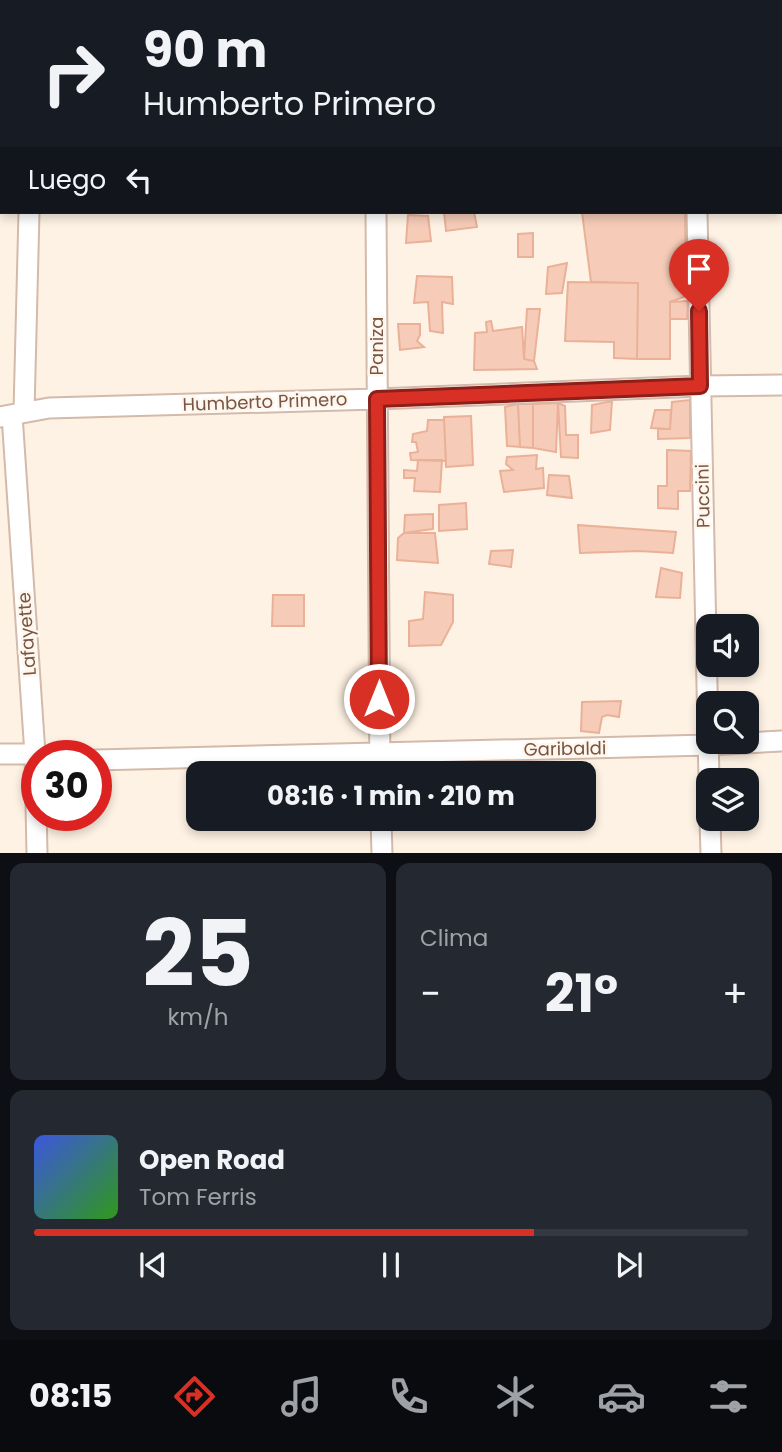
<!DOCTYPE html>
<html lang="es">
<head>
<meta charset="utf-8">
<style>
  :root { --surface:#171b24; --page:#242831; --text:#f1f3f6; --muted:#9ea1a6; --line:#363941; --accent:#d93025 }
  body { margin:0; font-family:Poppins,sans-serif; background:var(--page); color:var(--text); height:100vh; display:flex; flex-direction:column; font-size:26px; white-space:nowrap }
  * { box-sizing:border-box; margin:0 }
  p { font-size:23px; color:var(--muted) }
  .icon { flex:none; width:38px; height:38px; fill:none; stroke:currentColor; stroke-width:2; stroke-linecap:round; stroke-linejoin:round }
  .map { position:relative; height:853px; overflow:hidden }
  .side { display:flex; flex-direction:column; gap:10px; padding:10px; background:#0d0f14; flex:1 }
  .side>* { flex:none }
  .hud { position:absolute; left:0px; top:0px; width:782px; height:214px; box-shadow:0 4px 10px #0003; background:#171b24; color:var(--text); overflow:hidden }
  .fabs { position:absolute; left:696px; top:614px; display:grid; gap:14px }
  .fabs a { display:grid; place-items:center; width:63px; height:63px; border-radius:14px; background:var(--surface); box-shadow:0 4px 10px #0003; font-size:35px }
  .speed { position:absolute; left:21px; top:740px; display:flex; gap:14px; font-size:35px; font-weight:700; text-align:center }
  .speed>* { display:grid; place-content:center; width:91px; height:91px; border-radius:50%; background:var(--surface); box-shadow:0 4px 10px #0003; line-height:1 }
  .speed .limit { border:10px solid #d22; background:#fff; color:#111 }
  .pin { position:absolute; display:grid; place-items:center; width:60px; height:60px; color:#fff; margin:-72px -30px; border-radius:50% 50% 50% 0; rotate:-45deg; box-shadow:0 0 7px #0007 }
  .pin .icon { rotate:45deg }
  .me { position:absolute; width:77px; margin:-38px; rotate:0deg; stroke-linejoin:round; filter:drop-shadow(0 0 5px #0008) }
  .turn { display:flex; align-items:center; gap:24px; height:147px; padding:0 28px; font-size:32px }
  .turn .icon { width:91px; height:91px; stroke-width:2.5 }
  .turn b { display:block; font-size:49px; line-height:60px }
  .then { display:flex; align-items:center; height:66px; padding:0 28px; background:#0003; gap:14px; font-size:26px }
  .big { font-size:52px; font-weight:700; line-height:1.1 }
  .side .tile { flex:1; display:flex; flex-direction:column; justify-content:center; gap:10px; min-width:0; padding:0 24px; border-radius:14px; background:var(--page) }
  .side .dial { align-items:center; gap:0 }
  .dial b { font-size:91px; line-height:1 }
  .song { display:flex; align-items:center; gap:21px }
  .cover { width:84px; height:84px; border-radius:10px; background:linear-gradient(135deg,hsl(230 70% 55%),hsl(110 70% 35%)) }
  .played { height:7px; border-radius:4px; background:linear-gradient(90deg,var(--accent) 70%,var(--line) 70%) }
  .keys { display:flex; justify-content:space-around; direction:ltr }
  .heat { display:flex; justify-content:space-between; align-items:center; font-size:38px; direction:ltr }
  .side .tiles { flex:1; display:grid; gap:10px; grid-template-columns:1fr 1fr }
  .tile:last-child { grid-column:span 2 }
  .trip { position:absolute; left:186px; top:761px; width:410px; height:70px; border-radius:14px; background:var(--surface); box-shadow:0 4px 10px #0003; font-weight:700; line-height:70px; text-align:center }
  .dock { display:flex; height:112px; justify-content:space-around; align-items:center; background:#090b0e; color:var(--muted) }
  .dock .icon { width:49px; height:49px }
  .dock .current { color:var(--accent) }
  .dock b { font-size:32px; color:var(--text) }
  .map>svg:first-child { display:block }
  .building { fill:#f6ccb9; stroke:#eab098; stroke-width:2 }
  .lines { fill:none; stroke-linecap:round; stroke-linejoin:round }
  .street-casing { stroke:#d3baab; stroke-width:23 }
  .street { stroke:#fff; stroke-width:19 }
  .route-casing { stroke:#8d1f18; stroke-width:18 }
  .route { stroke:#d93025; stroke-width:12 }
  .labels { text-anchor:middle; stroke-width:5; stroke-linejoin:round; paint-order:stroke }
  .street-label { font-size:18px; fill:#795547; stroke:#fff6ec }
</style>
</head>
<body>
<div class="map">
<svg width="782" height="854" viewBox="0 0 782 854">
  <rect width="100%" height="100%" fill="#fef2e4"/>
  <path class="building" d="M 444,212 L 474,212 L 477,227 L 446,231 Z
    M 582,212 L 685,212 L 686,296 L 670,302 L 670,359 L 637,359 L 638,283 L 591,282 Z
    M 408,215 L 428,216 L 431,241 L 406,243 Z
    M 533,233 L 533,257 L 518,257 L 518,234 Z
    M 567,263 L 562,293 L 546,294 L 548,267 Z
    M 417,276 L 452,277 L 453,304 L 442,302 L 443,333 L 430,331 L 428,302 L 414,303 Z
    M 568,282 L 638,283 L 637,359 L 614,358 L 614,342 L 565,341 Z
    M 688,301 L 687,319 L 670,319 L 670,302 Z
    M 527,309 L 540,309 L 534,361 L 524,359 Z
    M 491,321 L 493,331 L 522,327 L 524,359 L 534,361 L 537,369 L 474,370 L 475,333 L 487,332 L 486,322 Z
    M 398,324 L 420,324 L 420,335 L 417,341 L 424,347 L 400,350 Z
    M 690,400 L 690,438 L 658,439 L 658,429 L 670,429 L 672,402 Z
    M 612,401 L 610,430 L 591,433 L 592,405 Z
    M 558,403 L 556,452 L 533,448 L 533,404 Z
    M 558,403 L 565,406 L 566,435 L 578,435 L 578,458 L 561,457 Z
    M 518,404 L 533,404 L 533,448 L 520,447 Z
    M 518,404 L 520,447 L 507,446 L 505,407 Z
    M 655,410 L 671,410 L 670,429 L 651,428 Z
    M 471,416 L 473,465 L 446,467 L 444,417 Z
    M 428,420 L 444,420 L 446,461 L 411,460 L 410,453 L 418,452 L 416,442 L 412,442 L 413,434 L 427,431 Z
    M 667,450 L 691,451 L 690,491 L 678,491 L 678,509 L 658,508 L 658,486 L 667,486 Z
    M 537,455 L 536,469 L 543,468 L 544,488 L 504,492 L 500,471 L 513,470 L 506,464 L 507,457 Z
    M 418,460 L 442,460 L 440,492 L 414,491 L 415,478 L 404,478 L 404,470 L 417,471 Z
    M 549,475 L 569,476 L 572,498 L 547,495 Z
    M 466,503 L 467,529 L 439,531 L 439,505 Z
    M 433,514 L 433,529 L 404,533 L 405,515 Z
    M 578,525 L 676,532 L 673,553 L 639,551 L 580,553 Z
    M 404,533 L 435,533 L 438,563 L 397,560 L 398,538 Z
    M 513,550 L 511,567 L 489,564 L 491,551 Z
    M 661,568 L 682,573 L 680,598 L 656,597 Z
    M 425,592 L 453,595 L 453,622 L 441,645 L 409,646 L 409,621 L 423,619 Z
    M 273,595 L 304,595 L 304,626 L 272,626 Z
    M 621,701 L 619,717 L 607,715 L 602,717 L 599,733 L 581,731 L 582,702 Z"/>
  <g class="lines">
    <g class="street-casing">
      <path id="street" d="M 690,0 L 690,2
        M 376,212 L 380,774
        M 697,212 L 709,780
        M 24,412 L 29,212
        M 12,415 L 35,754 L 37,854
        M 0,417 L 49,408 L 377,399 L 700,386 L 782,385
        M 0,754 L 35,754
        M 96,760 L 708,745 L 782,741
        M 381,819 L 382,854
        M 710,819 L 711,854"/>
    </g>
    <use href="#street" class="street"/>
  </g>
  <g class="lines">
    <g class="route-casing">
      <path id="route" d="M 379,699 L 377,399 L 700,386 L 699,311"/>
    </g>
    <use href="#route" class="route"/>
  </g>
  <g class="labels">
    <g class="street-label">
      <text transform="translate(377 346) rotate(-90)" y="6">Paniza</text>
      <text transform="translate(265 402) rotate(-2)" y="6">Humberto Primero</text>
      <text transform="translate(703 496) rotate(-91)" y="6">Puccini</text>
      <text transform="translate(27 634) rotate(-94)" y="6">Lafayette</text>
      <text transform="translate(565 749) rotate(-1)" y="6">Garibaldi</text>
    </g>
  </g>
</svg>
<div class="fabs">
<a><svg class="icon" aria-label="sound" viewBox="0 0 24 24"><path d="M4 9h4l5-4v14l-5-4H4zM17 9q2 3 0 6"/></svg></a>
<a><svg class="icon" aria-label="search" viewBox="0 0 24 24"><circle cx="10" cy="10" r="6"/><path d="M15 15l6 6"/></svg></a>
<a><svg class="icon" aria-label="layers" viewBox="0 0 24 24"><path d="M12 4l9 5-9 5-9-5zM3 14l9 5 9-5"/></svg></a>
</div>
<div class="speed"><div class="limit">30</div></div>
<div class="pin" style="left:699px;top:311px;background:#d93025"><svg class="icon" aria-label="arrive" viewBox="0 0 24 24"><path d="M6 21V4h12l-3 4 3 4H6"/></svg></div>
<svg class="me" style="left:379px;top:699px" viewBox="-20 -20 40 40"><circle r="17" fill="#d93025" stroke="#fff" stroke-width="3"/><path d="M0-11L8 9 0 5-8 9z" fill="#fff"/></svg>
<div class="trip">08:16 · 1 min · 210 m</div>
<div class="hud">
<div class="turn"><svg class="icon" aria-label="right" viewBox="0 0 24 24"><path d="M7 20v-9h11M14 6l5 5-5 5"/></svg><div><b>90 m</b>Humberto Primero</div></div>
<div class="then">Luego<svg class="icon" aria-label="left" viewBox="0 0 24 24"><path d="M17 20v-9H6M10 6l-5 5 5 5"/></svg></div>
</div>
</div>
<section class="side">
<div class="tiles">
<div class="tile dial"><b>25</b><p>km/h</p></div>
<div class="tile"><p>Clima</p>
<div class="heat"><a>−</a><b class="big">21°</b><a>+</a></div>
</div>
<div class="tile">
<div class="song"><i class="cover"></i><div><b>Open Road</b><p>Tom Ferris</p></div></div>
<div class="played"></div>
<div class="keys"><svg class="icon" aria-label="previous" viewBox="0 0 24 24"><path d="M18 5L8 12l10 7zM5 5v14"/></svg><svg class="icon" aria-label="pause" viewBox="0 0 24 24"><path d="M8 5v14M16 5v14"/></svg><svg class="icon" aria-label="next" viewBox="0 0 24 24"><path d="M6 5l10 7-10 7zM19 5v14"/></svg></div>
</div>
</div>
</section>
<nav class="dock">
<b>08:15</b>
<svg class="icon current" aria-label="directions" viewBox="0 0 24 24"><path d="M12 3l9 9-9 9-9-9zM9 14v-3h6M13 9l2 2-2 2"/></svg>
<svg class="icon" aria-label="music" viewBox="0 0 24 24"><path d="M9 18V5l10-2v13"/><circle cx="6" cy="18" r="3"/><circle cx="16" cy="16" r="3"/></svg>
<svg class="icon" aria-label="phone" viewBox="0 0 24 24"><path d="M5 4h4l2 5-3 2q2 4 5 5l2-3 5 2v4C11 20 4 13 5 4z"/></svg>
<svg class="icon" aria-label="climate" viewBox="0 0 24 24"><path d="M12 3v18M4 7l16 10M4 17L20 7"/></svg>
<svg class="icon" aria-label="car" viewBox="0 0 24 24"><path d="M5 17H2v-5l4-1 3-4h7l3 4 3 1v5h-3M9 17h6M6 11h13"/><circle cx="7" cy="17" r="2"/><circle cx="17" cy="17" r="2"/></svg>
<svg class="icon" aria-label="filters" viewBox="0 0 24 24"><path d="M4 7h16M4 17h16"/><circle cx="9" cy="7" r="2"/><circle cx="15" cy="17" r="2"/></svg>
</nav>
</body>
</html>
